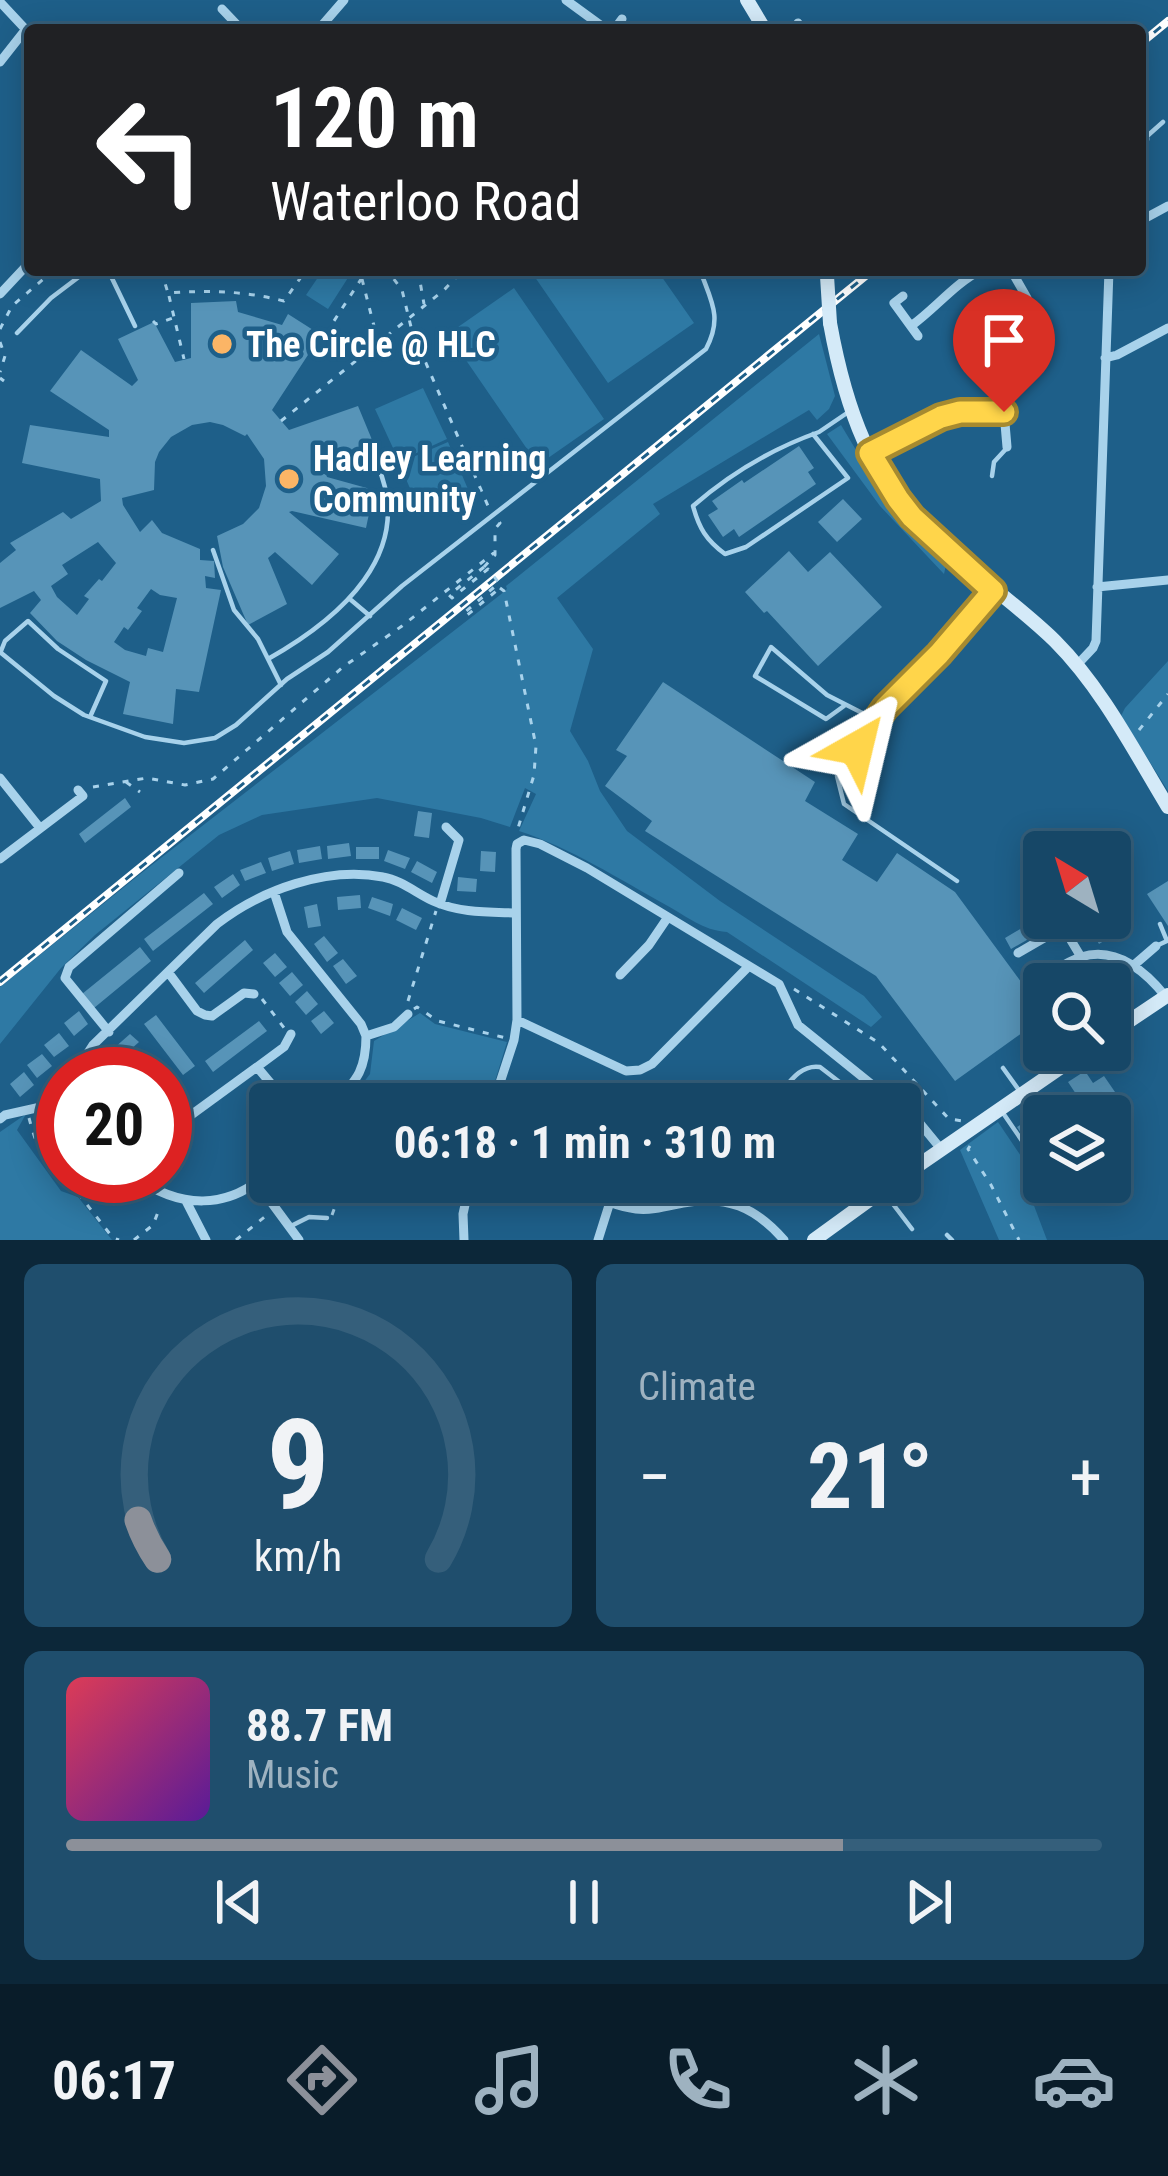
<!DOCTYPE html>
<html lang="en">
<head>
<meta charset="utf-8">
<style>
  :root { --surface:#164767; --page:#1f4e6d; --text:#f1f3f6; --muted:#9eb2c0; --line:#355f7b; --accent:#8c9099 }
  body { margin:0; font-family:"Roboto Condensed",sans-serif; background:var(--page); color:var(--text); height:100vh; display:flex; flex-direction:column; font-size:45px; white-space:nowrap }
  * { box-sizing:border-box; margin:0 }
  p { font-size:39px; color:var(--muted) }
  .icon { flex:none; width:66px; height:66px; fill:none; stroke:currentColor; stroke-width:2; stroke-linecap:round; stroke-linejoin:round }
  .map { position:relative; height:1240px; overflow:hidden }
  .sheet { display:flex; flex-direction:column; gap:24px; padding:24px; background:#0c2739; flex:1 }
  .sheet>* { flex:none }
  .banner { position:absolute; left:24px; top:24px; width:1122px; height:252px; border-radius:12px; box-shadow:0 6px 30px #0003,0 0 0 3px var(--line); background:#202124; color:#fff; overflow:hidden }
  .needle { width:78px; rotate:322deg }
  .buttons { position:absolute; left:1023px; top:831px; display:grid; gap:24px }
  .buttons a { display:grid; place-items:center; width:108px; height:108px; border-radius:12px; background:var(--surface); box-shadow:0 6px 30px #0003,0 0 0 3px var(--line); font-size:60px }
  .speed { position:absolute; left:36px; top:1047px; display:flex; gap:24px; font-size:60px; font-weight:700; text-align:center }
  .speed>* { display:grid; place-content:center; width:156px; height:156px; border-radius:50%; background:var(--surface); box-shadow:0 6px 30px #0003,0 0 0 3px var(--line); line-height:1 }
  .speed .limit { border:18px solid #d22; background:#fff; color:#111 }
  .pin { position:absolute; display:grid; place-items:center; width:102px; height:102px; color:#fff; margin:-123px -51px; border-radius:50% 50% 50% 0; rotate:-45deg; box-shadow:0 0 12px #0007 }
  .pin .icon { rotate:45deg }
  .me { position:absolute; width:132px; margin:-66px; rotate:37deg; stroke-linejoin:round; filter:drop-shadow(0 0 9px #0008) }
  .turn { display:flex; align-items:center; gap:42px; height:252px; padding:0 48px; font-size:54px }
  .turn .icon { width:156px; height:156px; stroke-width:2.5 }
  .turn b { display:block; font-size:84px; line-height:102px }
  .big { font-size:90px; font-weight:700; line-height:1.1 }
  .sheet .tile { flex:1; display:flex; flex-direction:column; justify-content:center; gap:18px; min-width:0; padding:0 42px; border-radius:18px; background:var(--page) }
  .sheet .dial { align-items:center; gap:0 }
  .dial svg { height:312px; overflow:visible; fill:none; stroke:var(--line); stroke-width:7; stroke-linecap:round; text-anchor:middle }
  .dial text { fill:var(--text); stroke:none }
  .song { display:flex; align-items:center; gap:36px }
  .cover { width:144px; height:144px; border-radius:18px; background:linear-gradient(135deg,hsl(350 70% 55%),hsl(270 70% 35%)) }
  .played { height:12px; border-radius:6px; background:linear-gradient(90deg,var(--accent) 75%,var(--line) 75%) }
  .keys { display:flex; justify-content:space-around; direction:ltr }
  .heat { display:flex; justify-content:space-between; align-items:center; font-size:66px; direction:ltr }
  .sheet .tiles { flex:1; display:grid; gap:24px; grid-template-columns:1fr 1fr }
  .tile:last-child { grid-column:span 2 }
  .trip { position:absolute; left:249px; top:1083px; width:672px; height:120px; border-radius:12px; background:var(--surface); box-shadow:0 6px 30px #0003,0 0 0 3px var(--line); font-weight:700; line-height:120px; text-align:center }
  .dock { display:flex; height:192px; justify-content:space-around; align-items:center; background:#091c29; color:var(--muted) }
  .dock .icon { width:84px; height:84px }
  .dock .selected { color:var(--accent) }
  .dock b { font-size:54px; color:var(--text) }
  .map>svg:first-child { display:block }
  .green { fill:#2e79a4 }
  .building { fill:#5794b8; fill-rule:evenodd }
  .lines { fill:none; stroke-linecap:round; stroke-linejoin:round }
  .path { stroke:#a8d2eb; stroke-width:3; stroke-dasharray:6 9; stroke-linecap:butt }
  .lane { stroke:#a8d2eb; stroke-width:4.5 }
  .street { stroke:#a8d2eb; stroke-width:9 }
  .secondary { stroke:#d4eaf8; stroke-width:14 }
  .rail-casing { stroke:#fff; stroke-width:8 }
  .rail { stroke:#1e5f89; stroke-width:3; stroke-dasharray:9; stroke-linecap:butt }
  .path-bridge { stroke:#a8d2eb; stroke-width:3; stroke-dasharray:6 9; stroke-linecap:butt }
  .secondary-bridge { stroke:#d4eaf8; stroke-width:14 }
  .route-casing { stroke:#a68a30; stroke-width:30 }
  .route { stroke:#ffd54a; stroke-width:21 }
  .poi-dot { fill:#fbb566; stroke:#1e5f89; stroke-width:4.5 }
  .labels { text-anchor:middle; stroke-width:9; stroke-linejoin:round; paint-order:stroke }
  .poi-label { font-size:36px; font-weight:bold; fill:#fff; stroke:#1e5f89; text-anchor:start }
</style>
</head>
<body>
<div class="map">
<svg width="1168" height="1240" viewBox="0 0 1168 1240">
  <rect width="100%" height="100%" fill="#1e5f89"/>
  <path class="green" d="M 323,270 L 353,270 L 328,309 L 306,295 Z
    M 530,270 L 657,270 L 694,323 L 608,383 Z
    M 514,288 L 604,419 L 538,465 L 448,334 Z
    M 819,334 L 835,396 L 829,409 L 817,420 L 809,410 L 653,504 L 660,514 L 557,598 L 593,649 L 570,731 L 588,761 L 600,791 L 627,831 L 720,901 L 864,996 L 882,1017 L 871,1027 L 727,932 C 702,930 688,917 666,905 C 619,879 571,848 519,831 L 536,794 L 525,788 L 510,827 L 481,818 L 377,798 L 262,815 L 219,835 L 95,935 L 61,968 L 0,1044 L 0,987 L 139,875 L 500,595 L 507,589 L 506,586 Z
    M 423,388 L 447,439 L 399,461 L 375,409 Z
    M 841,425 L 889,505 L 946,565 L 944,574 L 880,506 L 827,434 Z
    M 448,442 L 470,494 L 422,516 L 399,463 Z
    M 1168,661 L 1168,791 L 1121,716 L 1125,708 Z
    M 420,1013 L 435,1024 L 507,1042 L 488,1104 L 347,1104 L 370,1074 L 374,1041 Z
    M 26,1114 L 17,1130 L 61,1191 L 78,1197 L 112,1240 L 0,1240 L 0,1132 Z
    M 998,1122 L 1025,1162 L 1040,1160 L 1044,1166 L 1044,1182 L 1076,1182 L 1033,1203 L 1047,1240 L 999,1240 L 960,1150 Z"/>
  <path class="building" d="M 236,301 L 238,312 L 282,325 L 288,314 L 321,335 L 272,410 L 289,430 L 358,406 L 375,447 L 323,464 L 327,477 L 374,490 L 366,528 L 292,511 L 289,512 L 339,554 L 312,585 L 275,552 L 268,558 L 287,604 L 248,625 L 223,567 L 217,536 L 243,524 L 259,508 L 266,486 L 264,459 L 247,434 L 245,436 L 223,425 L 210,422 L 192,425 L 171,437 L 159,452 L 155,462 L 154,490 L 122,498 L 123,505 L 140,532 L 152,520 L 162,533 L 200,549 L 200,560 L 214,561 L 215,578 L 205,576 L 206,588 L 221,590 L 199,692 L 176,689 L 173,724 L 123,714 L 130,682 L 86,660 L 57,641 L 30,613 L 41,600 L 34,591 L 0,608 L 0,563 L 16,550 L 10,543 L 63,512 L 71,519 L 101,501 L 100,479 L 22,463 L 30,425 L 109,437 L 109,430 L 50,391 L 81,350 L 132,386 L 138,380 L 118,339 L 154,322 L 175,362 L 191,358 L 191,303 ZM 98,542 L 116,563 L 102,581 L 99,579 L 84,596 L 89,599 L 77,615 L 57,597 L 51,586 L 68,574 L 62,565 ZM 151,589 L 160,595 L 177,598 L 163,652 L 148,648 L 146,656 L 125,650 L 114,642 L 124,627 L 128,630 L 142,611 L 137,608 Z
    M 799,446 L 814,468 L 808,472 L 816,484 L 739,537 L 734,529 L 723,537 L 708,515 L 718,509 L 712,501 L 742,480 L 744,483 Z
    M 843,499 L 862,519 L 837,542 L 818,522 Z
    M 789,551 L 808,572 L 830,552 L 882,607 L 818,666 L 767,611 L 764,613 L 745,592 Z
    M 663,682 L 815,782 L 805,801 L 858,834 L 842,860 L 877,882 L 897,853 L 955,892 L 1044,1013 L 1044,1017 L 955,1081 L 876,976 L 645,831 L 652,821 L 605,786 L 627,756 L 616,750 Z
    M 125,798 L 131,807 L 85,843 L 79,834 Z
    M 418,811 L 432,813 L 429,838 L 414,836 Z
    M 349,843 L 351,856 L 328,859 L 327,846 Z
    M 320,846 L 322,859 L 299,863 L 297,850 Z
    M 356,847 L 379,847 L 379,859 L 356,859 Z
    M 388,850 L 410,858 L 405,869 L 384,861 Z
    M 290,851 L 294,864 L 272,871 L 268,858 Z
    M 481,851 L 496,852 L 495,872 L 480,871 Z
    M 417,861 L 437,872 L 432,883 L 411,872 Z
    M 261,862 L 266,873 L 245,881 L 240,870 Z
    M 233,874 L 240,885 L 222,898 L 214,887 Z
    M 458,877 L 477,879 L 476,892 L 457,891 Z
    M 1168,881 L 1168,926 L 1147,894 Z
    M 204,893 L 213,904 L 153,951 L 144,939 Z
    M 1110,894 L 1129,927 L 1117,934 L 1115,931 L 1110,933 L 1112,936 L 1099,944 L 1084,918 L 1110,918 Z
    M 360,895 L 361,908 L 338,910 L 337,897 Z
    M 372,897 L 393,904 L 390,916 L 368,908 Z
    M 317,904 L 321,926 L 308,928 L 304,907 Z
    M 402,908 L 422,918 L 416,930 L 396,920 Z
    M 1044,915 L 1051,926 L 1011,949 L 1005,938 Z
    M 324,936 L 338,953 L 327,962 L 314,944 Z
    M 245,940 L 253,950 L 204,993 L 195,983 Z
    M 140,947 L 151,961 L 94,1008 L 82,994 Z
    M 275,953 L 287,967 L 275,977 L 263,963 Z
    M 343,959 L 357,976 L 346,984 L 333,966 Z
    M 292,972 L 303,985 L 290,996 L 279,983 Z
    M 307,991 L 318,1004 L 306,1015 L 295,1002 Z
    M 79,1011 L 88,1024 L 74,1036 L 64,1023 Z
    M 324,1011 L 334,1023 L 321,1034 L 311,1021 Z
    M 156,1015 L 195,1066 L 183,1075 L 144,1024 Z
    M 259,1021 L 267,1031 L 213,1072 L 205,1061 Z
    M 59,1033 L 69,1046 L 54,1057 L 44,1045 Z
    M 130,1034 L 139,1042 L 121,1058 L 113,1049 Z
    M 42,1054 L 52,1066 L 37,1078 L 27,1065 Z
    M 112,1056 L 120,1064 L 109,1074 L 97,1074 L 95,1071 Z
    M 1085,1071 L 1093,1083 L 1104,1076 L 1115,1092 L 1099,1103 L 1092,1092 L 1080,1100 L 1068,1082 Z
    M 24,1072 L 34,1085 L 20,1097 L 10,1084 Z
    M 1073,1092 L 1082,1105 L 1067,1115 L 1058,1102 Z
    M 1050,1106 L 1057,1116 L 1044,1116 L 1044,1133 L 1028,1144 L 1017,1127 Z
    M 55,1123 L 63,1133 L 63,1160 L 42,1132 Z"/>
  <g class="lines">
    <path class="path" d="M 161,270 L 168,293 C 209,290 245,291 284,301 L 306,270
      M 382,270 L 393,278 L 402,290 L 412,331 L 488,506
      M 418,270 L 424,304
      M 362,279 L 375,330 L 381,338
      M 169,296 L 184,359
      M 153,321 L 156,324 L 173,318
      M 0,329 L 12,306 L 54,270
      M 0,342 L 5,356 L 0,372
      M 358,356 L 332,324 L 367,270
      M 0,378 L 4,381
      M 281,421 L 444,290 L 463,270
      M 396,496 L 407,491
      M 484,567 L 495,555 L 495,529 L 500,523 L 497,519
      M 500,588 L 504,591 L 536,746 L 534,775 L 516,835
      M 1139,730 L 1168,694
      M 126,782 L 140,792
      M 93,787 L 147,778 L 185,785 L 213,779 L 343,667 L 402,626 L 495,552
      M 794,989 L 879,1043 L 949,1119 L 963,1121
      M 262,999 L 285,1029
      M 408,1001 L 436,911
      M 414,1009 L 417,1007 L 438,1021 L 506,1038
      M 391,1104 L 404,1090
      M 29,1118 C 38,1152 47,1171 77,1191 L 98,1176
      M 970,1146 L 968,1149 L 991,1185 L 1019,1240
      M 374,1182 L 455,1199
      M 78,1193 L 113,1238 L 119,1240
      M 332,1215 L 344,1182
      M 134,1240 L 153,1225 L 160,1207
      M 236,1240 L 267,1215"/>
    <path class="lane" d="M 1145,138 L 1163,122
      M 108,270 L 135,326
      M 17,333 L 51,298 L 88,270
      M 813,434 L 848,478 L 746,547 L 725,554 C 706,540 699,528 693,506 C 731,473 771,449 819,432 L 850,411
      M 992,476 L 994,462 L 1005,450
      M 213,550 L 234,610 L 258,639 L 281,685
      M 351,600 L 370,616
      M 1,651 L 5,641 L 28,621 L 58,649 L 106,681 L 90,717
      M 0,652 L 54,696 L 84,715 L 145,737 L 184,743 L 215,738 L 236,725 L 287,679 L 328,652 L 402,586 L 706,349 C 723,317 711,301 700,270
      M 268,659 C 339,619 417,553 377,464
      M 844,706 L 826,719 L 755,676 L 771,647 L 827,695 L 876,720
      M 957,881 L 844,804 L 837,776 L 885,708 L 939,654 L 993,591
      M 1156,946 L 1167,941 L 1160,924
      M 1003,1068 L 1021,1093
      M 777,1097 C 789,1083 800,1064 820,1067 L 868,1104
      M 1003,1113 L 1027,1148 L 1034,1153 L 1044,1153
      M 883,1191 L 912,1229
      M 289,1227 L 309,1217 L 327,1218
      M 947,1235 L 952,1240"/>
    <path class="street" d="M 566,0 L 607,30
      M 0,2 L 30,34
      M 222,9 L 242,30
      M 798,23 L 803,30
      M 318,30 L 344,0
      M 614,30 L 622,19
      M 0,62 L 26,29
      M 1140,144 L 1145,139
      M 1140,221 L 1168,206
      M 0,294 L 30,262
      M 903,296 L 894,303 L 918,336
      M 911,326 C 936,308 954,284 981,270
      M 1105,358 L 1117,355 L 1168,328
      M 1004,412 L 1007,447
      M 870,453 L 942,417 L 960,413 L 1004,412 L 1004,367 L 1011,350 L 1028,326 L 1027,298 L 1011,270
      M 1097,587 L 1168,580
      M 1077,665 L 1093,648 L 1096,641 L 1109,270
      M 0,778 L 40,828
      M 0,859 L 83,796 L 78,790
      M 274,892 L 287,932 L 361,1024 L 366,1036 L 394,1027 L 408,1014
      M 440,904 L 459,840 L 446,827
      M 1018,953 L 1063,927 L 1081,957
      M 1134,965 L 1156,946
      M 168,972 L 197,1011 L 205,1015 L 212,1016 L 244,993 L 254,994
      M 620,975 L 649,945 L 668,917
      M 1037,981 C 1051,974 1066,961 1081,957 C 1116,946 1146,972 1166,997
      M 517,1020 L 626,1071 L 640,1070 L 652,1064 L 749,966
      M 109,1032 L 65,978 L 69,967 L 179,873
      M 257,1067 L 284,1047 L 291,1034
      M 78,1074 L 82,1062 L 93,1045 L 217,924 C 261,890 327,866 383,877 C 401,880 416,893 433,901 C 459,913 488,912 516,913
      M 335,1104 C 357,1079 366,1070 366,1036
      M 493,1104 L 514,1040 L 517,1020 L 516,849 L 517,844 L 524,840 L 540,844 L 587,868 L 779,984 L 798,1025 L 896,1104
      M 771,1104 L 777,1097
      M 900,1107 L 918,1121 L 941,1149
      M 0,1119 L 5,1115 L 63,1102
      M 176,1126 L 257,1067 L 288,1104
      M 134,1176 C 179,1209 228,1211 270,1171
      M 564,1182 C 587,1192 611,1206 636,1209 C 651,1211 668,1206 683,1203 C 727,1195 755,1207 784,1240
      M 257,1183 L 299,1240
      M 718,1200 L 723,1182
      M 186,1201 L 206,1240
      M 464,1240 L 463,1214 L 470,1182
      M 598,1240 L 610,1202"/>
    <path class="secondary" d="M 747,0 L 765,30
      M 830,323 C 845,406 870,482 936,541 C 974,575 1018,605 1055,641 C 1102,688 1134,751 1168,807
      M 1110,1034 L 1168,995
      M 900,1178 L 1086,1050
      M 814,1240 L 894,1182"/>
    <g class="rail-casing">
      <path id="rail" d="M 1140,44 L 1168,21
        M 0,982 L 873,270"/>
    </g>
    <use href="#rail" class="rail"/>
    <path class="path-bridge" d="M 484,567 L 449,595 L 452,598 L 488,569 L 499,583 L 464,613 L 466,616 L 500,588"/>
    <path class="secondary-bridge" d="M 827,276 L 830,323"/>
  </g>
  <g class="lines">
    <g class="route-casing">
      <path id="route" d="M 857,748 L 885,708 L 939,654 L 993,591 L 912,517 L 898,499 L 870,453 L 941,417 L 960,412 L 1004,412"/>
    </g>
    <use href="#route" class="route"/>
  </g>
  <g class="poi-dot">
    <circle cx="222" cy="344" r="12"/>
    <circle cx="289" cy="479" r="12"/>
  </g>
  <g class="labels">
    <g class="poi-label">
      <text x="246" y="357">The Circle @ HLC</text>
      <text x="313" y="471">Hadley Learning<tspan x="313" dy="41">Community</tspan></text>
    </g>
  </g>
</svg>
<div class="buttons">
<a><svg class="needle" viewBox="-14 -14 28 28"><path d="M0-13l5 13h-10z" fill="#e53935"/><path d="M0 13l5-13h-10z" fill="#9eb2c0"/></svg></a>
<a><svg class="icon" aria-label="search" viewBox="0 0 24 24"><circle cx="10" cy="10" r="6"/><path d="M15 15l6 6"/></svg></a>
<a><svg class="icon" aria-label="layers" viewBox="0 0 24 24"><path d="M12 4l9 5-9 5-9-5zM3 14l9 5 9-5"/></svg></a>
</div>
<div class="speed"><div class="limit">20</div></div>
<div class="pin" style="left:1004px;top:412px;background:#d93025"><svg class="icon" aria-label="arrive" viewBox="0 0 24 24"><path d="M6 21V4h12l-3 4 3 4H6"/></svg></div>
<svg class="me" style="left:857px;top:748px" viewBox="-20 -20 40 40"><path d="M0-17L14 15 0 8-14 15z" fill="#ffd54a" stroke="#fff" stroke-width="4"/></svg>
<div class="trip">06:18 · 1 min · 310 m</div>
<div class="banner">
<div class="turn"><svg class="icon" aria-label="left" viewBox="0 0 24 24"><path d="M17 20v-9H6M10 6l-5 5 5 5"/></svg><div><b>120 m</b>Waterloo Road</div></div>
</div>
</div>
<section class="sheet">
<div class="tiles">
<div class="tile dial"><svg viewBox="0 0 100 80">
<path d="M14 69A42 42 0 1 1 86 69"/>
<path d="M14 69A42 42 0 0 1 9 59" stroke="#8c9099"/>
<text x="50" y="56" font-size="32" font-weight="700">9</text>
<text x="50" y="72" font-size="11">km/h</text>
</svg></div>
<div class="tile"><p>Climate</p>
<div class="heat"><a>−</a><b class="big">21°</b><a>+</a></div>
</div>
<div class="tile">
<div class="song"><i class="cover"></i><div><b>88.7 FM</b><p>Music</p></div></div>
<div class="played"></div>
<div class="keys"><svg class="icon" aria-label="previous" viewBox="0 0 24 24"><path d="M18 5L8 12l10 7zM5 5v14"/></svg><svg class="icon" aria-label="pause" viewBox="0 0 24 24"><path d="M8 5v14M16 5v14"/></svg><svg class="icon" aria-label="next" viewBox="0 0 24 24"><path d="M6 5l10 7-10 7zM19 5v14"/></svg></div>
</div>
</div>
</section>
<nav class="dock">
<b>06:17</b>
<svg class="icon selected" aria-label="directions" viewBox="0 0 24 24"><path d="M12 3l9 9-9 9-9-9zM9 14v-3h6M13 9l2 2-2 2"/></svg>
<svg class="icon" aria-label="music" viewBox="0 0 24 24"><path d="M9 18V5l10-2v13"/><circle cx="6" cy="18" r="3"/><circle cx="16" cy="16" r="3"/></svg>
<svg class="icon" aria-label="phone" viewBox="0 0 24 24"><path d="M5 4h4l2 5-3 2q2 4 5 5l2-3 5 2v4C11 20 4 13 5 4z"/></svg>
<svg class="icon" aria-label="climate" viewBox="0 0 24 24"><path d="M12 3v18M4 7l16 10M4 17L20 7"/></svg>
<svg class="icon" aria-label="car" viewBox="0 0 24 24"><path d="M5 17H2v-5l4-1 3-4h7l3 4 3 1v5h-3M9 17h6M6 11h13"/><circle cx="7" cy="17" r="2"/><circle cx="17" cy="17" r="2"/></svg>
</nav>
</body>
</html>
